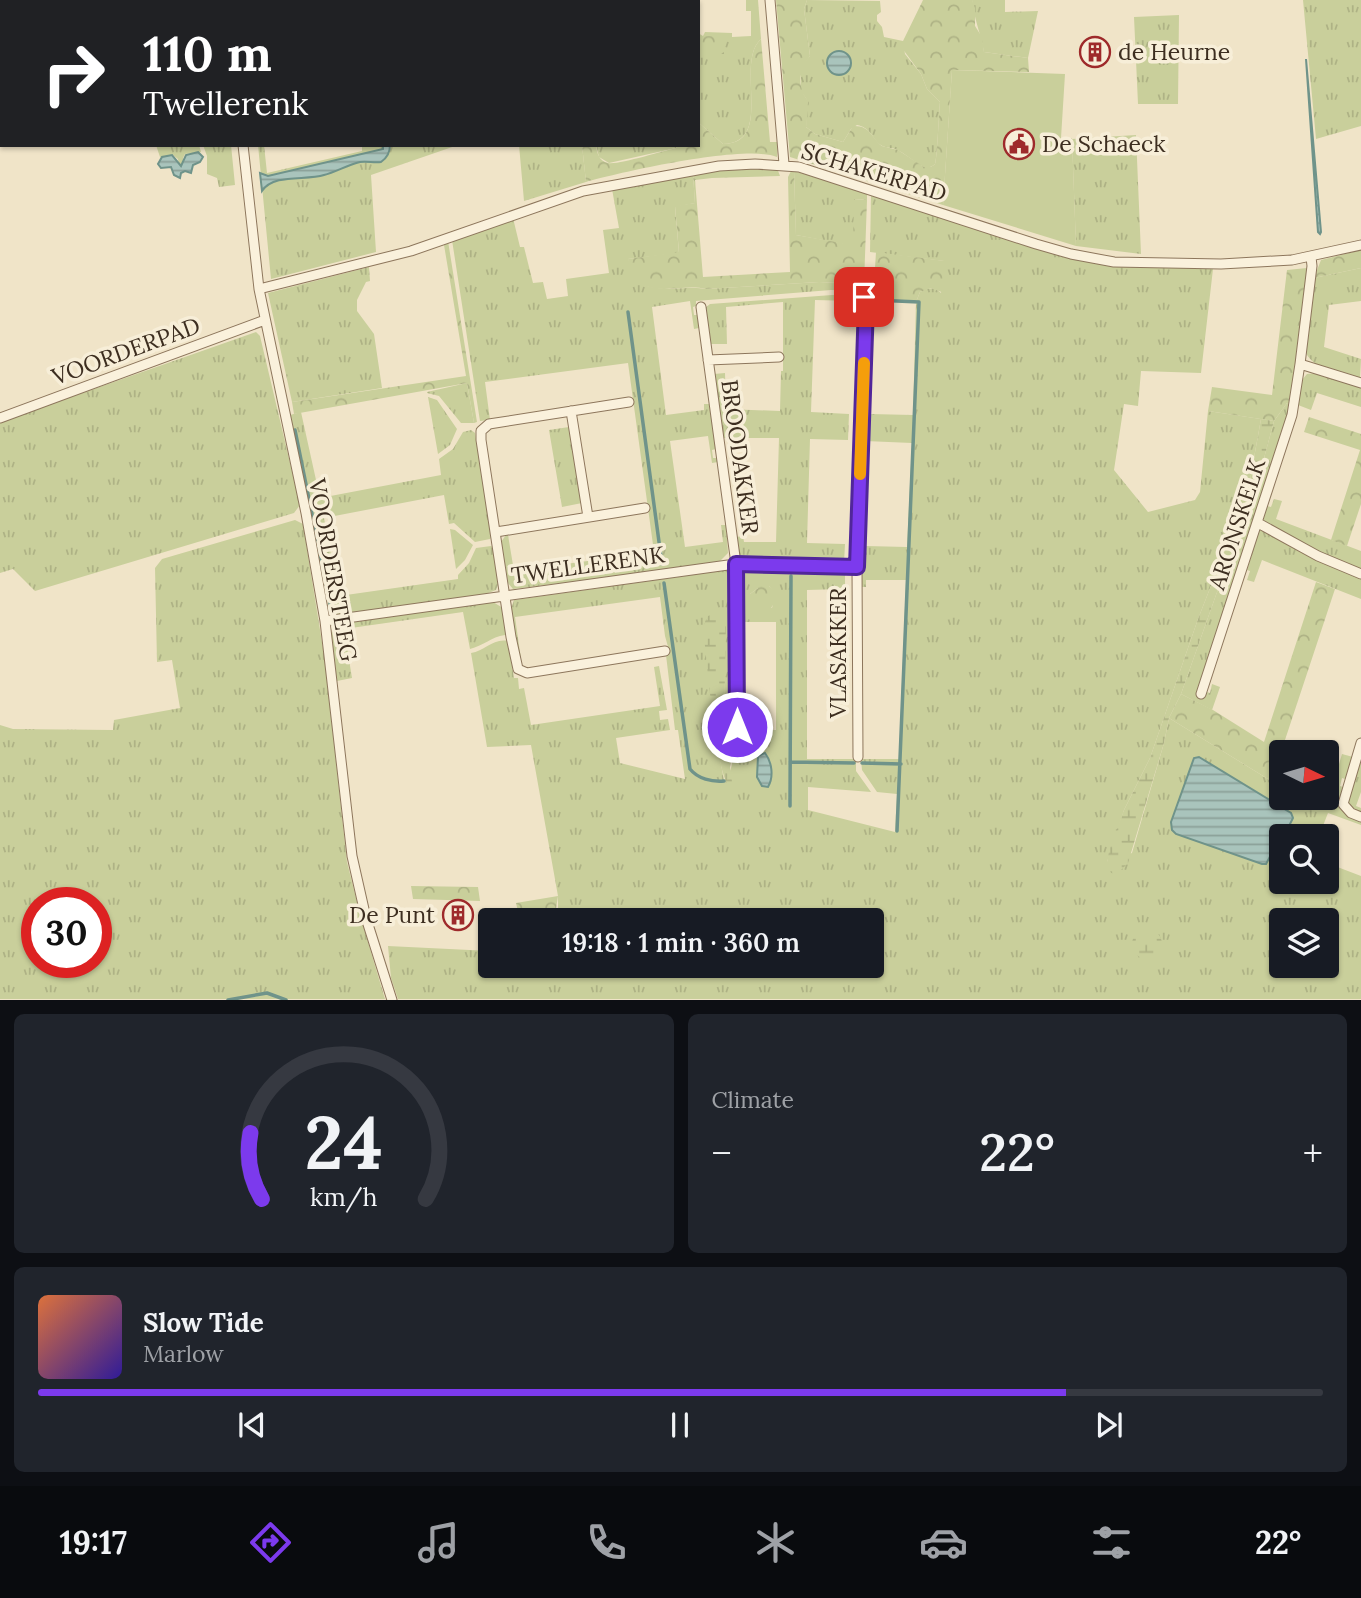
<!DOCTYPE html>
<html lang="en">
<head>
<meta charset="utf-8">
<style>
  :root { --surface:#171b24; --page:#20242c; --text:#f1f3f6; --muted:#9ea1a6; --line:#363941; --accent:#7c3aed }
  body { margin:0; font-family:Lora,serif; background:var(--page); color:var(--text); height:100vh; display:flex; flex-direction:column; font-size:26px; white-space:nowrap }
  * { box-sizing:border-box; margin:0 }
  p { font-size:23px; color:var(--muted) }
  .icon { flex:none; width:38px; height:38px; fill:none; stroke:currentColor; stroke-width:2; stroke-linecap:round; stroke-linejoin:round }
  .map { position:relative; height:1000px; overflow:hidden }
  .drawer { display:flex; flex-direction:column; gap:14px; padding:14px; background:#0d0f14; flex:1 }
  .drawer>* { flex:none }
  .hud { position:absolute; left:0px; top:0px; width:700px; height:147px; box-shadow:0 2px 5px #0004; background:#202124; color:#fff; overflow:hidden }
  .needle { width:46px; rotate:95deg }
  .fabs { position:absolute; left:1269px; top:740px; display:grid; gap:14px }
  .fabs a { display:grid; place-items:center; width:70px; height:70px; border-radius:7px; background:var(--surface); box-shadow:0 2px 5px #0004; font-size:35px }
  .speed { position:absolute; left:21px; top:887px; display:flex; gap:14px; font-size:35px; font-weight:700; text-align:center }
  .speed>* { display:grid; place-content:center; width:91px; height:91px; border-radius:50%; background:var(--surface); box-shadow:0 2px 5px #0004; line-height:1 }
  .speed .limit { border:10px solid #d22; background:#fff; color:#111 }
  .pin { position:absolute; display:grid; place-items:center; width:60px; height:60px; color:#fff; margin:-30px; border-radius:14px; box-shadow:0 4px 10px #0006 }
  .me { position:absolute; width:77px; margin:-38px; rotate:0deg; stroke-linejoin:round; filter:drop-shadow(0 0 5px #0008) }
  .turn { display:flex; align-items:center; gap:24px; height:147px; padding:0 28px; font-size:32px }
  .turn .icon { width:91px; height:91px; stroke-width:2.5 }
  .turn b { display:block; font-size:49px; line-height:60px }
  .big { font-size:52px; font-weight:600; line-height:1.1 }
  .drawer .card { flex:1; display:flex; flex-direction:column; justify-content:center; gap:10px; min-width:0; padding:0 24px; border-radius:10px; background:var(--page) }
  .drawer .dial { align-items:center; gap:0 }
  .dial svg { height:182px; overflow:visible; fill:none; stroke:var(--line); stroke-width:7; stroke-linecap:round; text-anchor:middle }
  .dial text { fill:var(--text); stroke:none }
  .song { display:flex; align-items:center; gap:21px }
  .cover { width:84px; height:84px; border-radius:10px; background:linear-gradient(135deg,hsl(20 70% 55%),hsl(250 70% 35%)) }
  .played { height:7px; border-radius:4px; background:linear-gradient(90deg,var(--accent) 80%,var(--line) 80%) }
  .keys { display:flex; justify-content:space-around; direction:ltr }
  .heat { display:flex; justify-content:space-between; align-items:center; font-size:38px; direction:ltr }
  .drawer .tiles { flex:1; display:grid; gap:14px; grid-template-columns:1fr 1fr }
  .card:last-child { grid-column:span 2 }
  .trip { position:absolute; left:478px; top:908px; width:406px; height:70px; border-radius:7px; background:var(--surface); box-shadow:0 2px 5px #0004; font-weight:600; line-height:70px; text-align:center }
  .tab-bar { display:flex; height:112px; justify-content:space-around; align-items:center; background:#090b0e; color:var(--muted) }
  .tab-bar .icon { width:49px; height:49px }
  .tab-bar .active { color:var(--accent) }
  .tab-bar b { font-size:32px; color:var(--text) }
  .map>svg:first-child { display:block }
  .grass { fill:url(#grass-tufts); fill-rule:evenodd }
  .forest { fill:url(#forest-crowns) }
  .wetland { fill:url(#wetland-marsh) }
  .garden { fill:#c9cf9b }
  .water { fill:url(#water-rules); stroke:#6f938a; stroke-width:2 }
  .lines { fill:none; stroke-linecap:round; stroke-linejoin:round }
  .stream { stroke:#6f938a; stroke-width:3.5 }
  .street-casing { stroke:#8d765c; stroke-width:11 }
  .street { stroke:#faf1dc; stroke-width:9 }
  .route-casing { stroke:#51269a; stroke-width:18 }
  .route { stroke:#7c3aed; stroke-width:12 }
  .slow { stroke:#f59e0b; stroke-width:12 }
  .labels { text-anchor:middle; stroke-width:7; stroke-linejoin:round; paint-order:stroke }
  .poi-label { font-size:23px; fill:#3d2e20; stroke:#f7eed8; text-anchor:start }
  .street-label { font-size:23px; fill:#3d2e20; stroke:#f7eed8 }
</style>
</head>
<body>
<div class="map">
<svg width="1361" height="1000" viewBox="0 0 1361 1000">
  <defs>
    <pattern id="grass-tufts" width="24" height="20" patternUnits="userSpaceOnUse" patternTransform="scale(1.75)"><rect width="24" height="20" fill="#c9cf9b"/><path d="M3 7l-1-3M5 7V3M7 7l1-3M15 17l-1-3M17 17v-4M19 17l1-3" fill="none" stroke="#aeb285"/></pattern>
    <pattern id="forest-crowns" width="20" height="18" patternUnits="userSpaceOnUse" patternTransform="scale(1.75)"><rect width="20" height="18" fill="#c9cf9b"/><path d="M2 6a3 3 0 1 1 6 0M12 15a3 3 0 1 1 6 0" fill="none" stroke="#aeb285"/></pattern>
    <pattern id="wetland-marsh" width="20" height="14" patternUnits="userSpaceOnUse" patternTransform="scale(1.75)"><rect width="20" height="14" fill="#c9cf9b"/><path d="M1 5h8M5 5V1M11 12h8M15 12V8" fill="none" stroke="#aeb285"/></pattern>
    <pattern id="water-rules" width="6" height="5" patternUnits="userSpaceOnUse" patternTransform="scale(1.75)"><rect width="6" height="5" fill="#a9c4bc"/><path d="M0 2.5h6" fill="none" stroke="#8ba098"/></pattern>
  </defs>
  <rect width="100%" height="100%" fill="#f0e4c8"/>
  <path class="grass" d="M 746,0 L 758,0 L 761,39 C 734,63 775,143 723,144 L 698,122 L 698,54 L 724,54 L 703,36 L 705,32 L 732,33 L 732,37 L 751,36 L 751,11 L 746,11 Z
    M 807,0 L 880,1 L 881,12 L 877,15 L 877,21 L 882,27 L 884,37 L 903,41 L 905,54 L 921,74 L 927,89 L 940,102 C 939,112 937,160 935,164 C 931,168 929,167 924,167 C 914,162 905,153 895,149 C 889,147 883,148 878,143 C 871,135 870,128 857,125 L 851,129 L 843,142 L 815,134 L 806,127 L 807,100 L 801,91 L 801,66 L 810,56 L 804,9 Z
    M 972,0 L 1005,0 L 1005,12 L 1038,11 L 1028,58 L 984,52 C 981,34 974,19 972,0 Z
    M 1303,0 L 1361,0 L 1361,126 L 1316,139 Z
    M 1179,15 L 1178,104 L 1138,104 L 1134,17 Z
    M 1136,135 L 1141,254 L 1076,246 L 1072,139 Z
    M 156,145 L 199,145 L 201,152 L 185,154 L 183,158 L 183,165 L 179,166 L 178,159 L 173,155 L 160,157 Z
    M 203,145 L 231,145 L 235,185 L 219,187 L 217,178 L 207,174 L 207,156 Z
    M 258,145 L 264,145 L 267,173 L 362,151 L 362,145 L 458,145 L 371,175 L 376,252 L 271,279 Z
    M 519,145 L 582,145 L 586,182 L 524,201 Z
    M 596,145 L 679,145 L 676,148 L 609,163 L 599,157 Z
    M 794,171 L 867,193 L 867,200 L 854,199 L 854,246 L 796,235 Z
    M 693,174 L 695,203 L 675,207 L 679,253 L 628,259 C 632,266 635,273 639,280 C 651,295 688,285 706,289 L 819,282 L 864,284 L 864,291 L 831,290 L 696,301 L 696,306 L 693,307 L 694,315 L 697,315 L 699,328 L 694,329 L 690,301 L 652,307 L 666,415 L 704,410 L 704,404 L 709,404 L 716,449 L 712,450 L 713,458 L 717,458 L 718,462 L 712,463 L 708,436 L 670,441 L 685,547 L 723,542 L 721,525 L 726,525 L 728,553 L 719,562 L 684,568 L 513,589 L 508,583 L 501,542 L 506,535 L 508,535 L 514,571 L 654,552 L 628,363 L 485,382 L 490,420 L 480,421 L 452,240 L 513,218 L 520,247 L 524,247 L 533,283 L 543,282 L 547,299 L 568,296 L 566,279 L 609,273 L 603,230 L 619,228 L 612,189 Z
    M 871,195 L 1109,265 L 1133,267 L 1210,266 L 1213,269 L 1201,373 L 1141,371 L 1138,406 L 1124,404 L 1114,470 L 1148,512 L 1195,500 L 1200,492 L 1208,411 L 1261,419 L 1248,491 L 1198,619 L 1150,758 L 1124,810 L 1107,862 L 1132,853 L 1164,743 L 1169,718 L 1281,787 L 1281,798 L 1300,798 L 1317,809 L 1320,806 L 1341,806 L 1349,816 L 1361,821 L 1361,825 L 1328,813 L 1319,836 L 1284,836 L 1293,818 L 1291,813 L 1199,757 L 1193,758 L 1270,859 L 1276,843 L 1281,839 L 1281,882 L 1326,882 L 1327,863 L 1361,876 L 1361,999 L 398,999 L 391,978 L 388,946 L 490,951 L 490,966 L 872,966 L 872,920 L 558,920 L 558,896 L 531,745 L 487,747 L 471,653 C 485,651 493,638 508,641 L 514,678 L 518,678 L 519,689 L 524,688 L 531,725 L 660,706 L 654,667 L 659,666 L 667,710 L 659,711 L 660,720 L 668,719 L 670,730 L 616,738 L 620,763 L 685,779 L 678,730 L 675,730 L 666,655 L 670,654 L 665,636 L 660,597 L 515,617 L 521,659 L 519,659 L 511,609 L 514,600 L 728,570 L 732,574 L 734,729 L 776,730 L 776,622 L 745,622 L 744,639 L 744,629 L 740,629 L 740,575 L 746,568 L 845,571 L 845,589 L 807,590 L 807,759 L 856,759 L 856,771 L 871,792 L 808,787 L 808,810 L 895,832 L 897,794 L 877,792 L 862,770 L 861,759 L 899,759 L 906,580 L 866,580 L 866,587 L 862,587 L 862,540 L 866,540 L 866,546 L 907,547 L 912,443 L 865,441 L 866,408 L 870,408 L 870,414 L 913,415 L 916,302 L 920,292 C 929,288 933,286 941,293 L 944,261 L 870,252 ZM 769,586 L 775,594 L 772,608 L 750,594 L 758,588 ZM 725,616 L 724,716 C 725,738 742,761 724,780 L 716,738 ZM 1281,920 L 1326,920 L 1326,966 L 1281,966 Z
    M 369,267 L 370,281 L 366,282 L 357,300 L 357,311 L 374,334 L 382,388 L 292,402 L 268,293 Z
    M 1361,268 L 1361,301 L 1329,305 L 1324,347 L 1361,359 L 1360,378 C 1343,373 1314,370 1306,353 L 1314,278 Z
    M 832,295 L 853,295 L 853,301 L 815,300 L 811,412 L 849,414 L 848,440 L 810,439 L 807,543 L 845,544 L 844,563 L 746,561 L 739,554 L 736,537 L 743,536 L 744,542 L 776,542 L 779,438 L 722,438 L 714,374 L 725,373 L 726,409 L 780,411 L 781,371 L 783,371 L 783,302 L 726,307 L 727,344 L 710,344 L 705,308 L 710,304 Z
    M 256,332 L 260,336 L 300,505 L 294,513 L 35,591 L 13,569 L 0,573 L 0,422 Z
    M 1317,373 L 1361,388 L 1361,407 L 1317,393 L 1311,410 L 1298,405 L 1302,380 L 1307,374 Z
    M 467,383 L 474,423 L 461,423 L 439,396 L 427,393 L 427,392 Z
    M 428,397 L 437,400 L 457,429 L 450,445 L 438,454 Z
    M 1287,403 L 1290,404 L 1286,424 L 1198,696 L 1205,698 L 1207,692 L 1210,693 L 1212,684 L 1220,687 L 1212,710 L 1181,694 L 1263,462 L 1274,421 Z
    M 301,412 L 320,498 L 441,475 L 439,459 L 453,449 L 463,432 L 471,430 L 475,433 L 492,535 L 490,539 L 475,542 L 454,523 L 449,524 L 444,495 L 324,518 L 339,596 L 458,579 L 458,575 L 469,563 L 476,548 L 491,546 L 494,548 L 499,582 L 496,590 L 478,597 L 338,615 L 330,612 L 290,415 Z
    M 569,427 L 582,503 L 562,507 L 549,430 Z
    M 1274,499 L 1282,501 L 1276,519 L 1361,551 L 1361,572 L 1319,554 L 1262,523 L 1267,506 L 1271,507 Z
    M 295,520 L 303,524 L 325,661 L 347,862 L 362,922 L 385,999 L 0,999 L 0,725 L 13,729 L 113,730 L 114,720 L 180,708 L 172,660 L 157,662 L 155,568 L 162,559 ZM 37,903 L 96,903 L 96,962 L 37,962 Z
    M 1260,528 L 1361,577 L 1361,599 L 1262,560 L 1254,582 L 1247,580 L 1250,571 L 1247,570 Z
    M 450,529 L 455,530 L 473,545 L 465,560 L 456,569 Z
    M 493,602 L 503,608 L 507,633 L 505,635 C 491,637 483,646 470,649 L 463,612 L 344,629 L 352,678 L 337,681 L 331,634 L 333,627 L 337,624 Z
    M 1342,754 L 1353,757 L 1345,779 L 1342,778 L 1340,786 L 1343,787 L 1340,801 L 1327,805 L 1320,804 L 1328,801 Z
    M 1361,759 L 1361,792 L 1356,806 L 1361,808 L 1361,812 L 1352,809 L 1347,800 Z"/>
  <path class="forest" d="M 776,0 L 807,0 L 804,9 L 810,56 C 799,70 796,87 809,102 L 806,127 L 815,134 L 843,142 L 853,126 C 870,125 871,137 882,146 L 898,150 L 924,167 C 929,167 931,168 935,164 C 937,160 939,112 940,102 L 927,89 L 921,74 L 902,48 L 903,41 L 923,0 L 972,0 L 975,8 L 975,26 L 982,37 L 984,52 L 1028,58 L 1029,72 L 952,70 L 943,205 L 790,157 Z
    M 698,33 L 703,36 L 724,36 L 724,54 L 698,54 Z
    M 761,39 L 770,142 L 778,142 L 777,157 C 746,144 622,172 586,182 L 582,145 L 596,145 C 597,153 599,161 608,163 C 619,165 662,151 676,148 L 679,145 L 698,145 L 698,122 L 723,144 C 775,144 734,63 761,39 Z
    M 741,168 L 777,168 L 780,176 L 712,178 L 695,180 L 703,277 L 790,272 L 788,177 L 791,171 L 794,171 L 796,235 L 853,245 L 854,199 L 867,200 L 864,284 L 819,282 L 706,289 C 689,285 670,291 653,288 C 644,286 640,282 631,282 L 628,259 L 679,252 L 675,206 L 695,203 L 693,174 Z
    M 448,241 L 477,422 L 474,423 L 467,383 L 294,414 L 292,402 L 466,376 L 444,245 L 444,243 Z
    M 1361,250 L 1361,268 L 1314,278 L 1321,260 Z
    M 876,252 L 945,261 L 944,293 L 931,288 L 920,292 L 916,302 L 873,300 Z
    M 1307,268 L 1290,404 L 1287,403 L 1274,421 L 1208,411 L 1212,387 L 1272,395 L 1287,270 Z
    M 1309,417 L 1361,434 L 1361,504 L 1347,546 L 1331,540 L 1360,450 L 1304,432 Z
    M 769,581 L 769,586 L 779,596 L 779,602 L 775,602 L 769,611 L 755,611 L 749,604 L 750,594 L 758,588 L 759,582 Z
    M 1316,582 L 1335,589 L 1281,752 L 1281,787 L 1169,718 L 1181,694 L 1213,710 L 1264,742 Z
    M 411,886 L 478,887 L 480,901 L 413,899 Z
    M 558,896 L 556,909 L 537,911 L 520,920 L 516,903 Z"/>
  <path class="wetland" d="M 1261,419 L 1274,421 L 1263,462 L 1181,694 L 1169,718 L 1164,743 L 1128,863 L 1119,872 L 1113,874 L 1109,871 L 1107,862 L 1110,847 L 1124,810 L 1150,758 L 1198,619 L 1248,491 Z
    M 719,612 L 725,616 L 726,623 L 724,723 L 726,731 L 735,745 L 730,767 L 732,782 L 728,784 C 716,773 706,651 703,627 L 708,616 Z
    M1132 944a15 15 0 1 1 30 0a15 15 0 1 1-30 0Z"/>
  <path class="garden" d="M 952,70 L 1065,74 L 1061,138 L 1072,138 L 1076,246 L 943,205 Z"/>
  <path class="water" d="M827 63a12 12 0 1 1 24 0a12 12 0 1 1-24 0Z
    M 1306,59 L 1321,232 L 1320,234 L 1318,232 Z
    M 383,145 L 390,145 C 390,152 387,158 381,162 C 374,163 367,161 360,162 C 347,165 336,172 324,175 C 306,181 274,173 262,191 L 260,173 L 268,176 L 383,149 Z
    M 198,152 L 203,157 L 200,162 L 193,165 L 191,173 L 185,171 L 181,173 L 180,178 L 174,175 L 171,167 L 161,168 L 158,164 L 162,157 L 172,155 L 181,166 L 186,155 Z
    M 765,753 C 772,762 774,777 768,787 L 762,786 L 757,777 L 758,756 Z
    M 1199,757 L 1291,813 L 1293,818 L 1284,836 L 1281,836 L 1266,864 L 1262,864 L 1176,834 L 1172,830 L 1171,822 L 1194,758 Z"/>
  <g class="lines">
    <path class="stream" d="M 874,300 L 919,302 L 897,831
      M 628,312 L 662,564
      M 295,430 L 331,608
      M 664,583 L 690,769 C 698,779 712,782 724,781
      M 790,762 L 854,763
      M 862,763 L 901,764
      M 790,806 L 791,576
      M 228,1000 L 267,993 L 286,1000"/>
    <g class="street-casing">
      <path id="street" d="M 229,0 L 230,2
        M 383,0 L 383,2
        M 770,0 L 784,164
        M 243,145 L 259,289 L 306,513 L 325,621 L 352,856 L 366,918 L 392,1000
        M 1311,257 L 1312,266 L 1300,364 L 1361,383
        M 259,289 L 411,251 L 583,191 L 719,166 L 755,164 L 799,167 L 1036,244 L 1071,254 L 1114,262 L 1221,264 L 1292,260 L 1361,245
        M 701,307 L 736,564 L 737,727
        M 708,360 L 779,357
        M 629,402 L 489,424 L 481,431 L 481,440 L 511,637 L 518,669 L 527,673 L 665,651
        M 571,411 L 588,517
        M 0,418 L 265,320
        M 1258,523 L 1318,556 L 1361,574
        M 496,532 L 645,508
        M 325,621 L 728,565 L 857,567
        M 1201,694 L 1292,415 L 1300,364
        M 1361,743 L 1343,804 L 1351,813 L 1361,817
        M 858,757 L 857,567 L 864,297"/>
    </g>
    <use href="#street" class="street"/>
  </g>
  <g class="lines">
    <g class="route-casing">
      <path id="route" d="M 737,727 L 736,564 L 857,567 L 866,305 L 864,297"/>
    </g>
    <use href="#route" class="route"/>
    <path class="slow" d="M 860,474 L 864,363"/>
  </g>
  <defs>
    <g id="building-ring" transform="scale(1.575)"><circle r="9.5" fill="#f7eed8" stroke="#9e2a2b" stroke-width="1.5"/><path d="M-4-6H4V6H1V3H-1V6H-4ZM-2.5-4.3h1.7v1.8h-1.7ZM.8-4.3h1.7v1.8H.8ZM-2.5-1h1.7V.8h-1.7ZM.8-1h1.7V.8H.8Z" fill="#9e2a2b"/></g>
    <g id="civic-ring" transform="scale(1.575)"><circle r="9.5" fill="#f7eed8" stroke="#9e2a2b" stroke-width="1.5"/><path d="M-.6-6.5H3V-4.5H.6V-3L4-1V1h2V6H-6V1h2V-1L-.6-3ZM-1.2 2.5V6h2.4V2.5Z" fill="#9e2a2b"/></g>
  </defs>
  <g fill-rule="evenodd">
    <use href="#building-ring" x="1095" y="52"/>
    <use href="#civic-ring" x="1019" y="144"/>
    <use href="#building-ring" x="458" y="915"/>
  </g>
  <g class="labels">
    <g class="poi-label">
      <text x="1118" y="60">de Heurne</text>
      <text x="1042" y="152">De Schaeck</text>
      <text x="435" y="923" text-anchor="end">De Punt</text>
    </g>
    <g class="street-label">
      <text transform="translate(874 172) rotate(17)" y="8">SCHAKERPAD</text>
      <text transform="translate(126 351) rotate(-20)" y="8">VOORDERPAD</text>
      <text transform="translate(740 457) rotate(82)" y="8">BROODAKKER</text>
      <text transform="translate(1237 524) rotate(-72)" y="8">ARONSKELK</text>
      <text transform="translate(588 565) rotate(-8)" y="8">TWELLERENK</text>
      <text transform="translate(333 570) rotate(80)" y="8">VOORDERSTEEG</text>
      <text transform="translate(838 653) rotate(-90)" y="8">VLASAKKER</text>
    </g>
  </g>
</svg>
<div class="fabs">
<a><svg class="needle" viewBox="-14 -14 28 28"><path d="M0-13l5 13h-10z" fill="#e53935"/><path d="M0 13l5-13h-10z" fill="#9ea1a6"/></svg></a>
<a><svg class="icon" aria-label="search" viewBox="0 0 24 24"><circle cx="10" cy="10" r="6"/><path d="M15 15l6 6"/></svg></a>
<a><svg class="icon" aria-label="layers" viewBox="0 0 24 24"><path d="M12 4l9 5-9 5-9-5zM3 14l9 5 9-5"/></svg></a>
</div>
<div class="speed"><div class="limit">30</div></div>
<div class="pin" style="left:864px;top:297px;background:#d93025"><svg class="icon" aria-label="arrive" viewBox="0 0 24 24"><path d="M6 21V4h12l-3 4 3 4H6"/></svg></div>
<svg class="me" style="left:737px;top:727px" viewBox="-20 -20 40 40"><circle r="17" fill="#7c3aed" stroke="#fff" stroke-width="3"/><path d="M0-11L8 9 0 5-8 9z" fill="#fff"/></svg>
<div class="trip">19:18 · 1 min · 360 m</div>
<div class="hud">
<div class="turn"><svg class="icon" aria-label="right" viewBox="0 0 24 24"><path d="M7 20v-9h11M14 6l5 5-5 5"/></svg><div><b>110 m</b>Twellerenk</div></div>
</div>
</div>
<section class="drawer">
<div class="tiles">
<div class="card dial"><svg viewBox="0 0 100 80">
<path d="M14 69A42 42 0 1 1 86 69"/>
<path d="M14 69A42 42 0 0 1 9 40" stroke="#7c3aed"/>
<text x="50" y="56" font-size="32" font-weight="700">24</text>
<text x="50" y="72" font-size="11">km/h</text>
</svg></div>
<div class="card"><p>Climate</p>
<div class="heat"><a>−</a><b class="big">22°</b><a>+</a></div>
</div>
<div class="card">
<div class="song"><i class="cover"></i><div><b>Slow Tide</b><p>Marlow</p></div></div>
<div class="played"></div>
<div class="keys"><svg class="icon" aria-label="previous" viewBox="0 0 24 24"><path d="M18 5L8 12l10 7zM5 5v14"/></svg><svg class="icon" aria-label="pause" viewBox="0 0 24 24"><path d="M8 5v14M16 5v14"/></svg><svg class="icon" aria-label="next" viewBox="0 0 24 24"><path d="M6 5l10 7-10 7zM19 5v14"/></svg></div>
</div>
</div>
</section>
<nav class="tab-bar">
<b>19:17</b>
<svg class="icon active" aria-label="directions" viewBox="0 0 24 24"><path d="M12 3l9 9-9 9-9-9zM9 14v-3h6M13 9l2 2-2 2"/></svg>
<svg class="icon" aria-label="music" viewBox="0 0 24 24"><path d="M9 18V5l10-2v13"/><circle cx="6" cy="18" r="3"/><circle cx="16" cy="16" r="3"/></svg>
<svg class="icon" aria-label="phone" viewBox="0 0 24 24"><path d="M5 4h4l2 5-3 2q2 4 5 5l2-3 5 2v4C11 20 4 13 5 4z"/></svg>
<svg class="icon" aria-label="climate" viewBox="0 0 24 24"><path d="M12 3v18M4 7l16 10M4 17L20 7"/></svg>
<svg class="icon" aria-label="car" viewBox="0 0 24 24"><path d="M5 17H2v-5l4-1 3-4h7l3 4 3 1v5h-3M9 17h6M6 11h13"/><circle cx="7" cy="17" r="2"/><circle cx="17" cy="17" r="2"/></svg>
<svg class="icon" aria-label="filters" viewBox="0 0 24 24"><path d="M4 7h16M4 17h16"/><circle cx="9" cy="7" r="2"/><circle cx="15" cy="17" r="2"/></svg>
<b>22°</b>
</nav>
</body>
</html>
